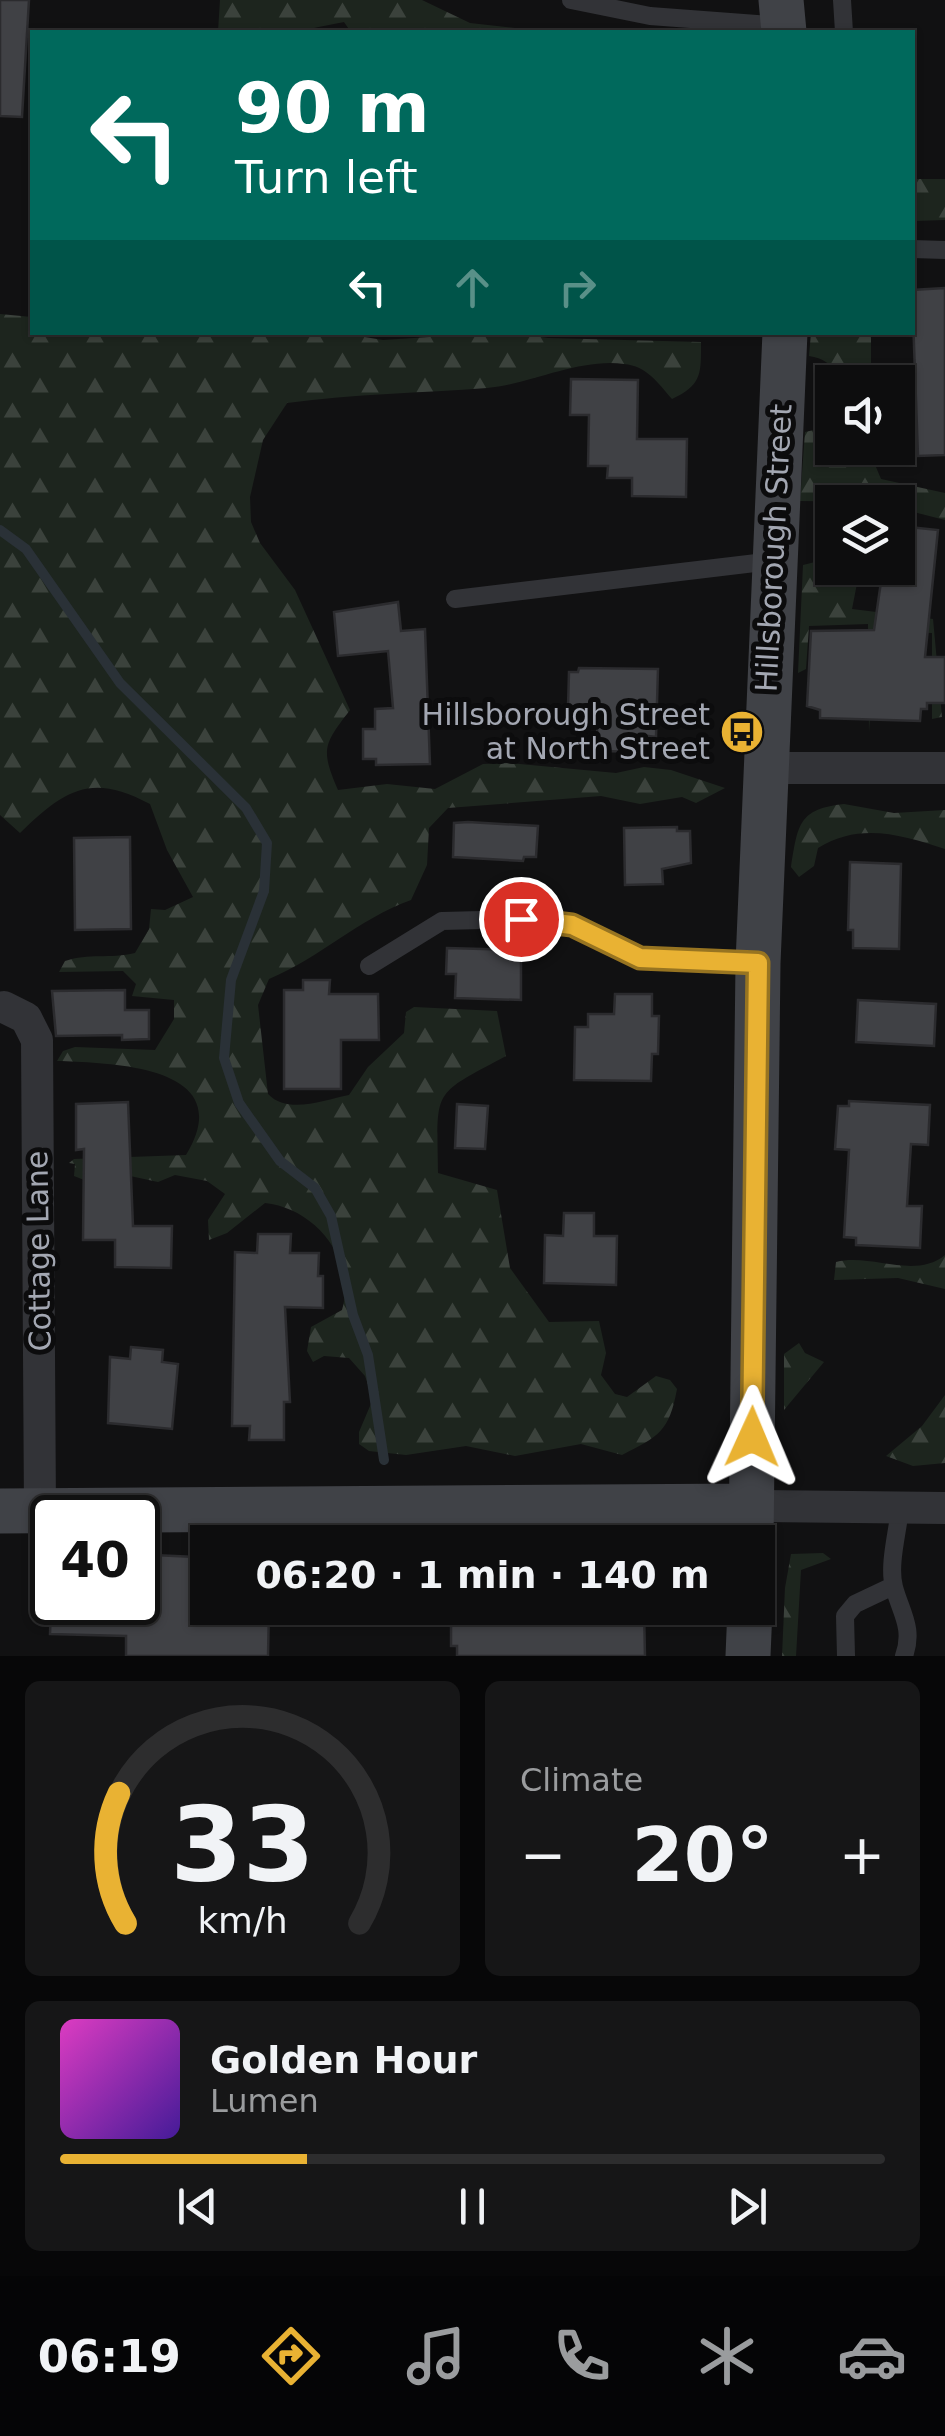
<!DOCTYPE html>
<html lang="en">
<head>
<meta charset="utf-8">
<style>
  :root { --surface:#0d0d0e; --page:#161617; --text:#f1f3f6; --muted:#9a9c9e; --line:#2d2d2e; --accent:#e9b233 }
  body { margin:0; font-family:"DejaVu Sans",sans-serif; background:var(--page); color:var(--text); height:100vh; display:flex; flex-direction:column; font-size:38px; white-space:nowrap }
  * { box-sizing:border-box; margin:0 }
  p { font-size:32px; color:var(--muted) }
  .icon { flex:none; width:55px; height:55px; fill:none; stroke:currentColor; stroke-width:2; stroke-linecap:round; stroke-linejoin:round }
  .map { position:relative; height:1656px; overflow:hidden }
  .drawer { display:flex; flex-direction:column; gap:25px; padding:25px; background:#070708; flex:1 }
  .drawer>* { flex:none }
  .guide { position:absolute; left:30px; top:30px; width:885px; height:305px; border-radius:0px; box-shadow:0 2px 8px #0004,0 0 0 2px var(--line); background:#00695c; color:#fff; overflow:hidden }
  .tools { position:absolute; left:815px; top:365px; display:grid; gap:20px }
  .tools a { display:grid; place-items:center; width:100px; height:100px; border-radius:0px; background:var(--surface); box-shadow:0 2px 8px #0004,0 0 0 2px var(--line); font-size:50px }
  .speed { position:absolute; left:30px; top:1495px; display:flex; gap:20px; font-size:50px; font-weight:700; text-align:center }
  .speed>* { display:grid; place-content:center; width:130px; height:130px; border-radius:50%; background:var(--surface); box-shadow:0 2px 8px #0004,0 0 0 2px var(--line); line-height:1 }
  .speed .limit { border:5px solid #111; border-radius:15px; background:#fff; color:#111 }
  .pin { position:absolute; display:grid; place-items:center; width:85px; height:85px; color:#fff; margin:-42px; border:5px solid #fff; border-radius:50%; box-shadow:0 2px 10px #0007 }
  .me { position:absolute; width:110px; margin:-55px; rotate:1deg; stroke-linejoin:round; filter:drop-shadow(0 0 8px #0008) }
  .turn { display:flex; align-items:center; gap:35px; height:210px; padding:0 40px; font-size:45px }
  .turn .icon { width:130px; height:130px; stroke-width:2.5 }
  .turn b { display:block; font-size:70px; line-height:85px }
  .lanes { display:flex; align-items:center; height:95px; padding:0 40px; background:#0003; justify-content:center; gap:50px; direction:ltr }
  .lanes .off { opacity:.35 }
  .big { font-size:75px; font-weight:800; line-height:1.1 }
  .drawer .card { flex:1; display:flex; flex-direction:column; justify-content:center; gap:15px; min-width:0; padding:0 35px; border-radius:15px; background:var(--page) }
  .drawer .dial { align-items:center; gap:0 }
  .dial svg { height:260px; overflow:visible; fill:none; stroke:var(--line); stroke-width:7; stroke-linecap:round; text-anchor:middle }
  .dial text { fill:var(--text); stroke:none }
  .song { display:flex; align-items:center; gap:30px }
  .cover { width:120px; height:120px; border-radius:15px; background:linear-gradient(135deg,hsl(310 70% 55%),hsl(260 70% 35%)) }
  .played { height:10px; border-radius:5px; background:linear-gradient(90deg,var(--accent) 30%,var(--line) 30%) }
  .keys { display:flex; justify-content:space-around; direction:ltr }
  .heat { display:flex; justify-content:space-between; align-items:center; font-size:55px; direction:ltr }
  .drawer .tiles { flex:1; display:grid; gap:25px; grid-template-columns:1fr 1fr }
  .card:last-child { grid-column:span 2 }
  .trip { position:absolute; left:190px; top:1525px; width:585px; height:100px; border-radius:0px; background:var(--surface); box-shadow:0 2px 8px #0004,0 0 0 2px var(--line); font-weight:800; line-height:100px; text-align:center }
  .tab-bar { display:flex; height:160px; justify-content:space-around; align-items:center; background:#050506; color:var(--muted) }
  .tab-bar .icon { width:70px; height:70px }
  .tab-bar .active { color:var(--accent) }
  .tab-bar b { font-size:45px; color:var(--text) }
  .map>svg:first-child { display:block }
  .forest { fill:url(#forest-firs) }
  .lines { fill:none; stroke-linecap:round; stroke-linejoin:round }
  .stream { stroke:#2a3137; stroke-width:10 }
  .building { fill:#404145; stroke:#2b2b2e; stroke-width:2.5 }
  .lane { stroke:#323337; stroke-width:18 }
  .street { stroke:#323337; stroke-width:32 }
  .secondary { stroke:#404247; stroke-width:45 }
  .route-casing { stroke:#977421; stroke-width:25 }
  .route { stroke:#e9b233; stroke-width:18 }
  .labels { text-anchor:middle; stroke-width:10; stroke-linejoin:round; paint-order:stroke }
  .street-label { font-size:30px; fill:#a3a7b2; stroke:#0c0c0d }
  .poi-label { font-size:30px; fill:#a3a7b2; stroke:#0c0c0d; text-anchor:end }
</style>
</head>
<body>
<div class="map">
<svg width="945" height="1656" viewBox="0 0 945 1656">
  <defs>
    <pattern id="forest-firs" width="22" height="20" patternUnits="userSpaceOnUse" patternTransform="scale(2.5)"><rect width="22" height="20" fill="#1d251e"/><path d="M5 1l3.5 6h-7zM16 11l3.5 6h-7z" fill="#3b423c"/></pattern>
  </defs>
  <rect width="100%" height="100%" fill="#111112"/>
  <path class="forest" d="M 220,0 L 422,0 L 470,23 L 552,32 L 351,32 L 344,22 L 293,32 L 218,32 Z
    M 913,179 L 945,179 L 945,220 L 913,221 Z
    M 0,314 L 32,317 L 32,332 L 334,332 L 383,340 L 507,332 L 548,338 L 701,342 C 701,374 702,385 672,399 C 658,383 647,366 624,364 C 579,358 531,384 487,388 C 421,393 354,394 287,403 L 263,440 L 250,497 L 251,522 L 260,543 L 295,590 L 350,710 C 324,744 320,749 338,790 L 387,784 L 435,789 L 483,764 L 509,763 L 616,773 L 644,767 L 671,770 L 725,788 L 696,803 L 682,797 L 640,804 L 601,796 L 448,808 L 429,828 L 427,865 L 411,900 C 358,919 320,958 269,979 L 258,1005 L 268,1094 C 288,1115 324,1100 349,1095 L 368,1067 L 404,1033 L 406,1012 L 414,1007 L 497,1011 L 506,1056 C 431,1096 437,1088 438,1173 L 497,1190 L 510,1268 L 549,1322 L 599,1321 L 606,1353 L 601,1375 L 615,1394 L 627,1397 L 656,1376 L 670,1380 L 677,1389 C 669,1432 659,1436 622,1455 L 581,1444 L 515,1456 L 466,1446 L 406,1455 L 369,1451 L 359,1444 L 359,1432 L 373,1399 L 365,1376 L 349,1358 L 324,1356 L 313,1362 L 307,1351 L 311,1327 L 342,1310 C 357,1258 314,1208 265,1203 L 227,1233 L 209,1240 L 208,1220 L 225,1194 L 207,1181 L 175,1175 L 158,1182 L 121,1174 L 97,1185 L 74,1176 L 75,1164 L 69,1163 L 74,1159 L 186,1155 C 240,1066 114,1063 57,1061 L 63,1051 L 75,1047 L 155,1050 L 174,1019 L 174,1000 L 132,996 L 136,984 L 123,971 L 59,972 L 65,961 C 89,953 110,959 135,953 L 149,929 L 151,909 L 165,910 L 193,897 L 167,850 L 150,804 C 91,772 64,790 20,833 L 0,815 Z
    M 811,333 L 871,333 L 871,370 L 945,368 L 939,384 L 898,391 L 898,382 C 877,382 857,383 839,371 C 828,364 824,358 809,356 Z
    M 832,426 L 832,448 L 868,448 L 881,479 L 945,493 L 945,520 L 898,508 L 898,502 L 800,501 L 805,432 Z
    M 832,537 L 832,568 L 860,568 L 852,609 L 933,619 L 942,717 L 932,719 L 932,633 L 907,632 L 875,639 L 869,732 L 868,624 L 809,626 L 806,669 L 798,673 L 803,565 L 831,558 Z
    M 844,804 L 894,813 L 945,810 L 945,849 C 902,835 860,822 818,848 L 814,866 L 799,877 L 791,867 C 798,825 798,809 844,804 Z
    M 945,1255 L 945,1289 L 898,1278 L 834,1280 L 836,1262 C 871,1253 915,1280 945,1255 Z
    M 799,1343 L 805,1353 L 824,1362 L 784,1410 L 784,1354 Z
    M 945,1395 L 945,1463 L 913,1466 L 886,1456 L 922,1426 Z
    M 823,1553 L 831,1559 L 801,1570 L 796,1656 L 782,1656 L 785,1588 L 791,1554 Z"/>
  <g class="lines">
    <path class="stream" d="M 0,530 L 26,549 L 120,683 L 246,808 L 267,843 L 264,891 L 231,980 L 224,1058 L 239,1103 L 280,1161 L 315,1188 L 331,1216 L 353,1315 L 368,1355 L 384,1460"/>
  </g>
  <path class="building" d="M 0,0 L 29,0 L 22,117 L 0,116 Z
    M 945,288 L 945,455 L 918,456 L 912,290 Z
    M 571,379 L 638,380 L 637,439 L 687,439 L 686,497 L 632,496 L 632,478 L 607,478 L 608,466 L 588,466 L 589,415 L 570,415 Z
    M 909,527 L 938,530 L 925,657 L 945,657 L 945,703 L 927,703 L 927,709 L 921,709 L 920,721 L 820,718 L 820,710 L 807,706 L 811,631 L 874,630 L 883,568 L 898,568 L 898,535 L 908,537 Z
    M 398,602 L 401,631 L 425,629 L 430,764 L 376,765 L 376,759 L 363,759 L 363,729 L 375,729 L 375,709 L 393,708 L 388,651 L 338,656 L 334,612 Z
    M 579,668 L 658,669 L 656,737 L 648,736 L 648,752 L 599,751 L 595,707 L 568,706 L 569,672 L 578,672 Z
    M 468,822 L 538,826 L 536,857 L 524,857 L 523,861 L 453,857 L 454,823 Z
    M 677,827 L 677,831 L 690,831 L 691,863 L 662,869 L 663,884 L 625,885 L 624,828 Z
    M 130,837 L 131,929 L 75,930 L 74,838 Z
    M 850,862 L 901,864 L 899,949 L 853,948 L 853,930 L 848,930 Z
    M 447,948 L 521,950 L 521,1000 L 455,998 L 456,974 L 446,974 Z
    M 303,980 L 330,980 L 329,994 L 378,994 L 379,1040 L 341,1040 L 341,1089 L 284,1089 L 284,990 L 303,990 Z
    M 125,990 L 125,1010 L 149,1010 L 149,1039 L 122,1040 L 122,1035 L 56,1036 L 52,991 Z
    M 615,994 L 652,994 L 652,1016 L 659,1016 L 658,1054 L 652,1054 L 651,1081 L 574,1080 L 575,1027 L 588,1027 L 588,1014 L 614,1014 Z
    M 858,1000 L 936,1004 L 934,1046 L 856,1042 Z
    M 849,1101 L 930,1105 L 928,1145 L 911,1144 L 907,1206 L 922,1206 L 920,1248 L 856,1245 L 856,1238 L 844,1237 L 849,1150 L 835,1149 L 838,1106 L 849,1106 Z
    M 128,1102 L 133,1226 L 172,1226 L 171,1268 L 115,1267 L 115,1240 L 83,1240 L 84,1149 L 76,1150 L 76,1104 Z
    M 457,1104 L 488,1106 L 485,1149 L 455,1148 Z
    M 564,1213 L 594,1213 L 594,1236 L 617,1236 L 616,1285 L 544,1283 L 545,1235 L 563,1236 Z
    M 258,1234 L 291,1234 L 290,1253 L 319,1253 L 318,1276 L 323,1276 L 323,1308 L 285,1307 L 290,1402 L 284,1402 L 284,1440 L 249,1440 L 250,1426 L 232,1426 L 235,1252 L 257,1253 Z
    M 131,1347 L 163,1350 L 162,1362 L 178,1364 L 172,1429 L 108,1423 L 110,1357 L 130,1359 Z
    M 153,1555 L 196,1557 L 196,1571 L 208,1572 L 208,1608 L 269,1608 L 268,1656 L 126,1656 L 126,1636 L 50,1634 L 51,1602 L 138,1602 L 138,1588 L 152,1588 Z
    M 451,1608 L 644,1608 L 645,1656 L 457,1656 L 457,1646 L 451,1646 Z"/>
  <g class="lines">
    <path class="lane" d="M 571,0 L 650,16 L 783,26
      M 842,0 L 844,32
      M 912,249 L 945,250
      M 455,599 L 772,561
      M 369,966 L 442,921 L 521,919 L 572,925 L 640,958 L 757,963
      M 900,1508 C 898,1531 888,1565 894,1587 C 901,1613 914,1628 904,1656
      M 846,1656 L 845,1616 L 855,1604 L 893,1586"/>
    <path class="street" d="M 764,768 L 945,768
      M 4,1007 L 26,1018 L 37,1040 L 40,1511
      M 751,1506 L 945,1508"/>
    <path class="secondary" d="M 781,0 L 784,32
      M 0,1511 L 751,1506
      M 751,1542 L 758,963 L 785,332
      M 748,1656 L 750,1608"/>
  </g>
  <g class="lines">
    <g class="route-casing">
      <path id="route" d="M 521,919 L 572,925 L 640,958 L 758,963 L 752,1437"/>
    </g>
    <use href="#route" class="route"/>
  </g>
  <defs>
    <g id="bus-disc" transform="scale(2.25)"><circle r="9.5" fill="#e9b233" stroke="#0c0c0d"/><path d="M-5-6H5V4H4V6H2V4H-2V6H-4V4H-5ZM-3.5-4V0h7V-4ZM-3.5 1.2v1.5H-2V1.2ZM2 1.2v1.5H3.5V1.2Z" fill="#111"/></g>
  </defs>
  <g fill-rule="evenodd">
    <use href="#bus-disc" x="742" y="732"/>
  </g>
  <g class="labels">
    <g class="street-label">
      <text transform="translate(774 548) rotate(-87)" y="10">Hillsborough Street</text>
      <text transform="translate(39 1251) rotate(-91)" y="10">Cottage Lane</text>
    </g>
    <g class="poi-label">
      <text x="710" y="725">Hillsborough Street<tspan x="710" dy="34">at North Street</tspan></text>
    </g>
  </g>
</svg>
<div class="tools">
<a><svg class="icon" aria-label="sound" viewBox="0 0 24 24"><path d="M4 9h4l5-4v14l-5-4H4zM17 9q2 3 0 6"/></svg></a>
<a><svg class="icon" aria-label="layers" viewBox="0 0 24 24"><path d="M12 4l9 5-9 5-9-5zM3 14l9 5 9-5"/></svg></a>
</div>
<div class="speed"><div class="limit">40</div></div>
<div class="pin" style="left:521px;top:919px;background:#d93025"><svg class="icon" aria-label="arrive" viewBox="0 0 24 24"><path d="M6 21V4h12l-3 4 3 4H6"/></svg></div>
<svg class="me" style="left:752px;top:1437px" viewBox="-20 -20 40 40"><path d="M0-17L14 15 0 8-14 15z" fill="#e9b233" stroke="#fff" stroke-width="4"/></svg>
<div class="trip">06:20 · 1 min · 140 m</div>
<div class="guide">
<div class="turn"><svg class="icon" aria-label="left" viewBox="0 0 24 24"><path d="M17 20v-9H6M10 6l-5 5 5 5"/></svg><div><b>90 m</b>Turn left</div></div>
<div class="lanes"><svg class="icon" aria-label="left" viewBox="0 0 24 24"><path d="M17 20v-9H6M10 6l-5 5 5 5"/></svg><svg class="icon off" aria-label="ahead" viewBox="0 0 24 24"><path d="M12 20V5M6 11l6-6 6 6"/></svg><svg class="icon off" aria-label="right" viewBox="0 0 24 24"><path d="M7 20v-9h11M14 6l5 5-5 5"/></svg></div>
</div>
</div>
<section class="drawer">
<div class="tiles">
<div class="card dial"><svg viewBox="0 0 100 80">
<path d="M14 69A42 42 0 1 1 86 69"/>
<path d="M14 69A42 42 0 0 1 12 29" stroke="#e9b233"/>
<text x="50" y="56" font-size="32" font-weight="700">33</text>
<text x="50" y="72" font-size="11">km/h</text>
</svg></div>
<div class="card"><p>Climate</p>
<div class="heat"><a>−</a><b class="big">20°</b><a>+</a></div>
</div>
<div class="card">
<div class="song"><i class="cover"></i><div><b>Golden Hour</b><p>Lumen</p></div></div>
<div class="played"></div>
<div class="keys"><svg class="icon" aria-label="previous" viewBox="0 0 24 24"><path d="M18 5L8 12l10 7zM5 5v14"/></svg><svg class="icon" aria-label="pause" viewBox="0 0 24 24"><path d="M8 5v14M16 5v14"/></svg><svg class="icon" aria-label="next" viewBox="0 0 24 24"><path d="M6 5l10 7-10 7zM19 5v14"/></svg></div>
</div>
</div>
</section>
<nav class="tab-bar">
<b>06:19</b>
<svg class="icon active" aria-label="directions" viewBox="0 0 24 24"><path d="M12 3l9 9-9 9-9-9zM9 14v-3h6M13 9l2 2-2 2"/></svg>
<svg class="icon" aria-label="music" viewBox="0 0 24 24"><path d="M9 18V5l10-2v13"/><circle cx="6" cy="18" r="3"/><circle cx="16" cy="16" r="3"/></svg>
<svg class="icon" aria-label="phone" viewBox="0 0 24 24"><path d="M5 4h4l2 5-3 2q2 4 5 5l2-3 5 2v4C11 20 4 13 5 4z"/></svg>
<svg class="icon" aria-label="climate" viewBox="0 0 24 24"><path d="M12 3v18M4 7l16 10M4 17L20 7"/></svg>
<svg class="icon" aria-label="car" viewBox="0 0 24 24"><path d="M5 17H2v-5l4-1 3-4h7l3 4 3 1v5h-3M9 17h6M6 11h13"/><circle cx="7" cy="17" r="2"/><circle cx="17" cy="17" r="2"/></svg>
</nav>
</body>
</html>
